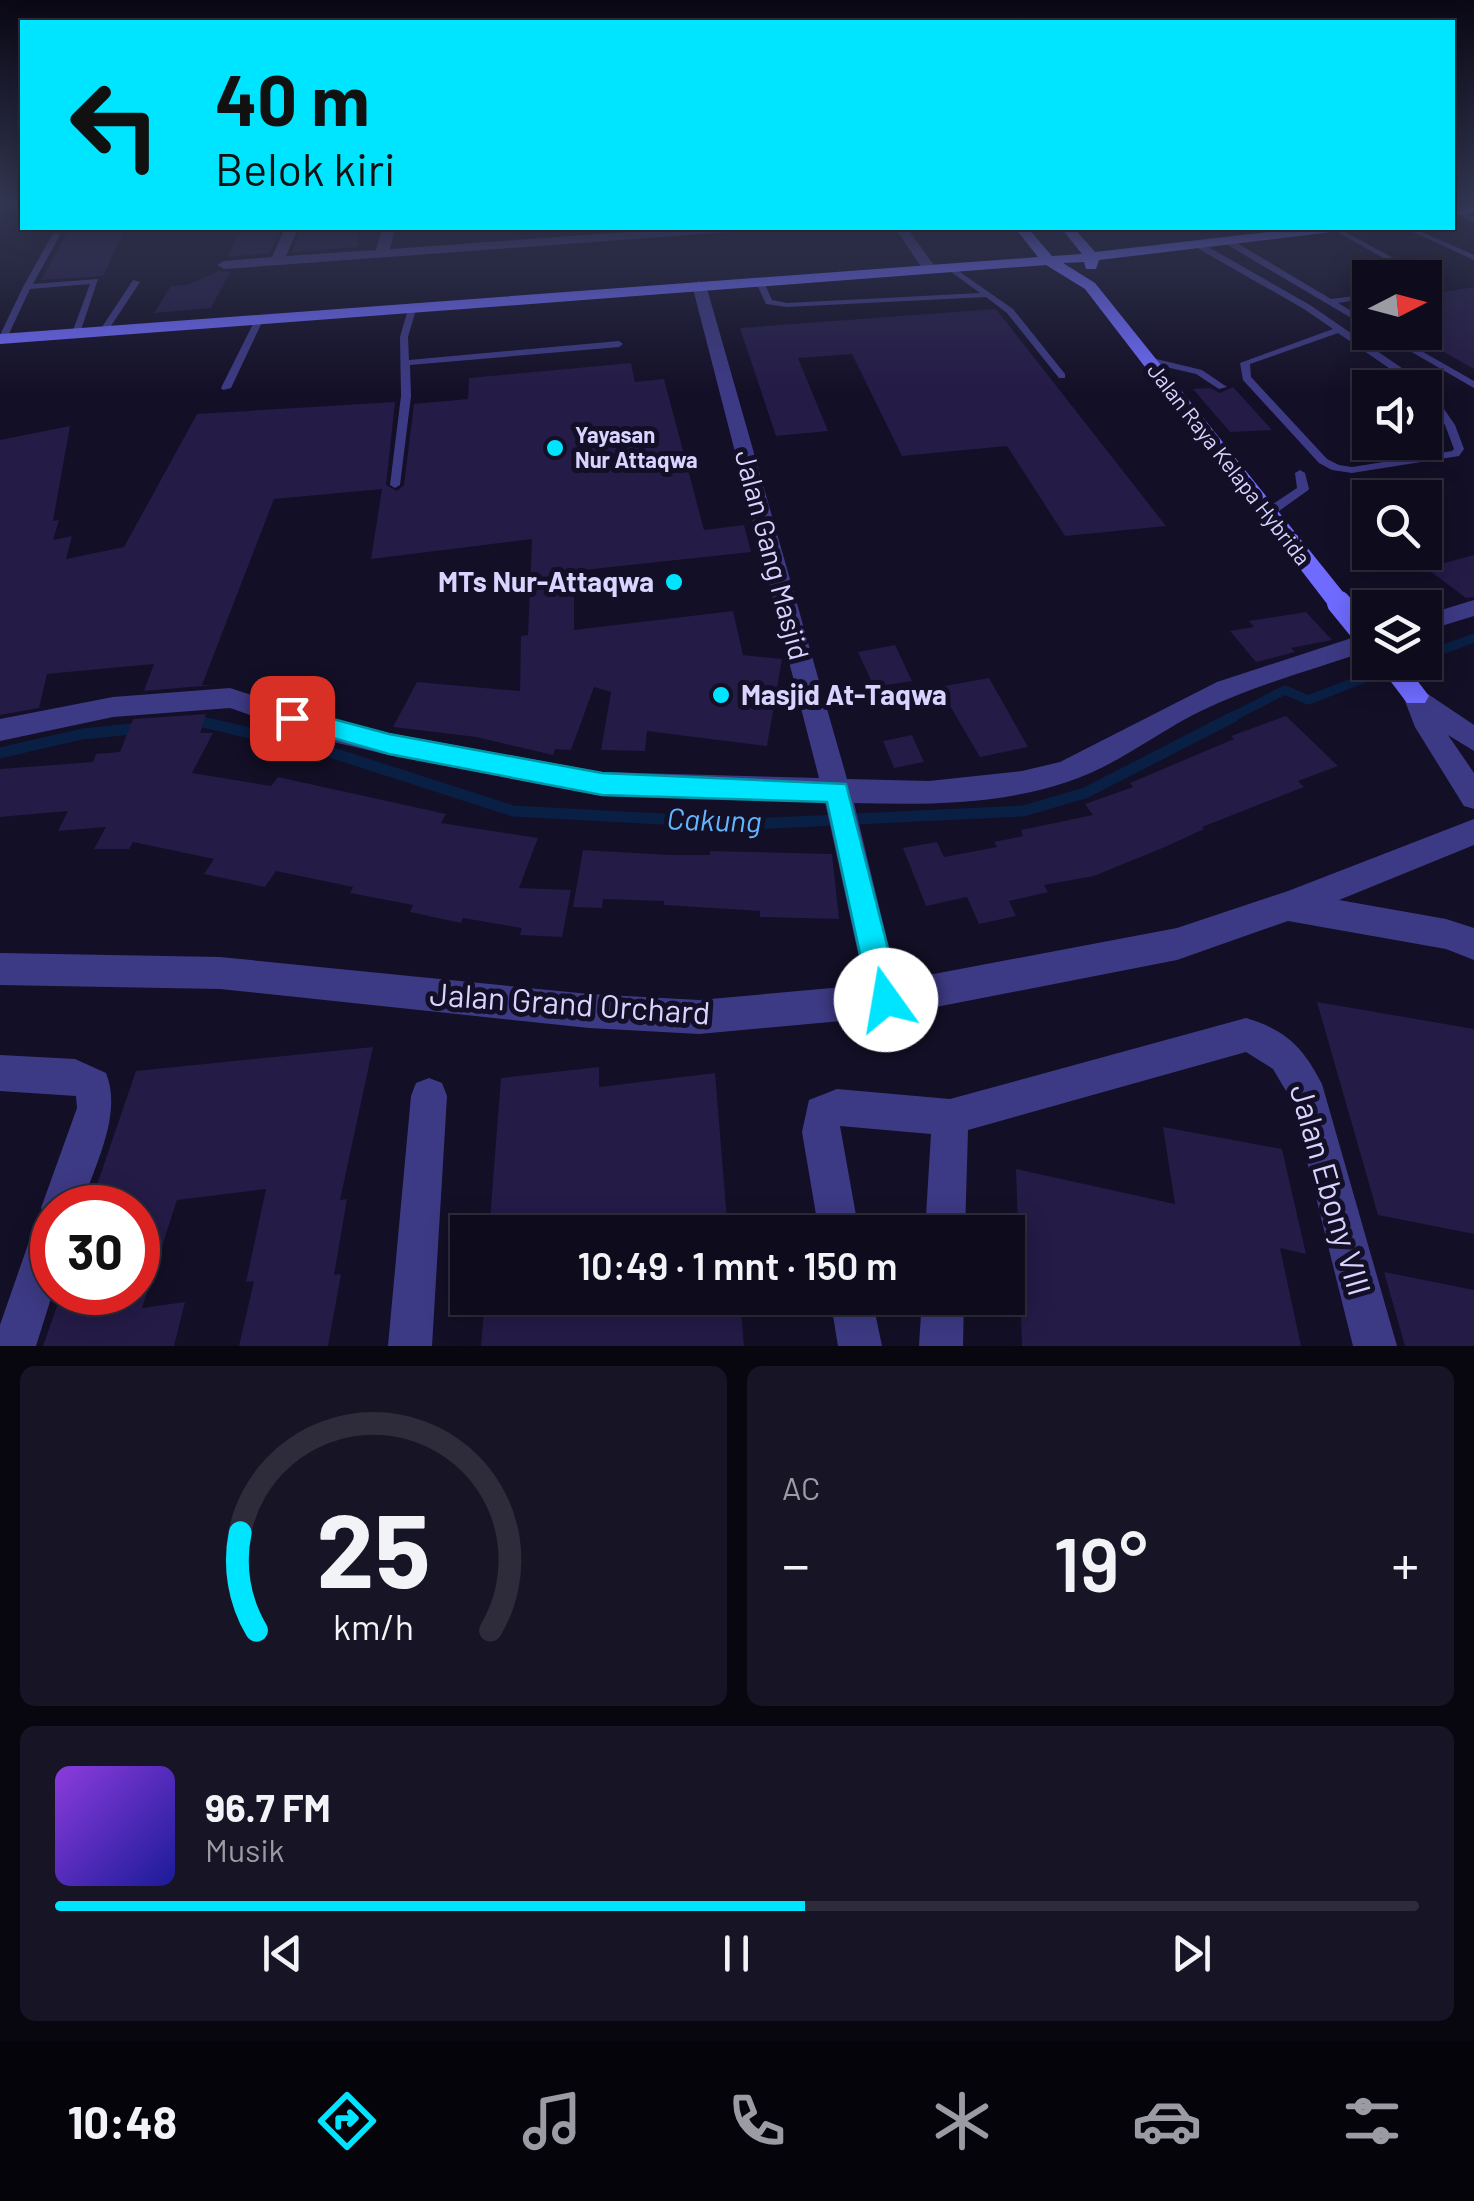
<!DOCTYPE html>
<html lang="id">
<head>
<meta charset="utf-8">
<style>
  :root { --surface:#0e0b1c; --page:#171425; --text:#f1f3f6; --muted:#9b9ba3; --line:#2e2b3b; --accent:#00e5ff }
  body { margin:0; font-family:Barlow,sans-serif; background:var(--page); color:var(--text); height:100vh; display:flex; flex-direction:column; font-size:38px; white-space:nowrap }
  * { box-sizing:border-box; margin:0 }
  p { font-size:32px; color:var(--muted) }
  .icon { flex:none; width:55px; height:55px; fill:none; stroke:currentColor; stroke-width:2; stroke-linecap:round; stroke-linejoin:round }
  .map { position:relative; height:1346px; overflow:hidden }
  .drawer { display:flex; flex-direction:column; gap:20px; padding:20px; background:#08060f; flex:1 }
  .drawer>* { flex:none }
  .hud { position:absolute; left:20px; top:20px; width:1435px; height:210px; border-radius:0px; box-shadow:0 5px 25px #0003,0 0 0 2px var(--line); background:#00e5ff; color:#111; overflow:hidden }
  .needle { width:65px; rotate:84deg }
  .tools { position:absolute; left:1352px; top:260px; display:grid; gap:20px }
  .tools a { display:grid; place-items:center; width:90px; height:90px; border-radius:0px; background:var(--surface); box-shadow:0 5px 25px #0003,0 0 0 2px var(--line); font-size:50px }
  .speed { position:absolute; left:30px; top:1185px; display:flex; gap:20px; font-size:50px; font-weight:700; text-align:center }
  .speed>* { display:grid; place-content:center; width:130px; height:130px; border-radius:50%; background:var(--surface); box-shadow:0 5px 25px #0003,0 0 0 2px var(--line); line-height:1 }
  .speed .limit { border:15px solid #d22; background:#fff; color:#111 }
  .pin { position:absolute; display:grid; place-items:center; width:85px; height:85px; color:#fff; margin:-42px; border-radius:20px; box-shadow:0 5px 15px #0006 }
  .me { position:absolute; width:110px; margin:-55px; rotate:347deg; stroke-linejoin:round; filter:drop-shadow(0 0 8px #0008) }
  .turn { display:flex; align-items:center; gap:35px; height:210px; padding:0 30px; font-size:45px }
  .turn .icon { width:130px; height:130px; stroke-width:2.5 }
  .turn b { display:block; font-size:70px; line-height:85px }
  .big { font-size:75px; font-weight:600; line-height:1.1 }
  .drawer .tile { flex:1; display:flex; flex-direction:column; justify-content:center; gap:15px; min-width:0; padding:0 35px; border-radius:15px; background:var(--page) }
  .drawer .dial { align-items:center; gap:0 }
  .dial svg { height:260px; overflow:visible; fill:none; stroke:var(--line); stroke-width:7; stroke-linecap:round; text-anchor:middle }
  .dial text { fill:var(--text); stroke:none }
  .song { display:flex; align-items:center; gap:30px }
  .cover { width:120px; height:120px; border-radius:15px; background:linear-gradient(135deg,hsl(270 70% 55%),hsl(240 70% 35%)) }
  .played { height:10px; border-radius:5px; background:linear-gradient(90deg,var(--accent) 55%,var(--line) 55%) }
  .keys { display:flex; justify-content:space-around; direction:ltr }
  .heat { display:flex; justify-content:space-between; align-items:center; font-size:55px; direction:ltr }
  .drawer .tiles { flex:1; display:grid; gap:20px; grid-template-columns:1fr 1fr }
  .tile:last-child { grid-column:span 2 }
  .trip { position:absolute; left:450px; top:1215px; width:575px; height:100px; border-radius:0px; background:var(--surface); box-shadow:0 5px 25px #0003,0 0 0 2px var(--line); font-weight:600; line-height:100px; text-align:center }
  .menu { display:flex; height:160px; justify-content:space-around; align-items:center; background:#06040b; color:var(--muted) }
  .menu .icon { width:70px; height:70px }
  .menu .active { color:var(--accent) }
  .menu b { font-size:45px; color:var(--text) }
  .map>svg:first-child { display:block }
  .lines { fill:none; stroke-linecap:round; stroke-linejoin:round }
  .stream-far1 { stroke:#0a1f44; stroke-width:9 }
  .stream { stroke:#0a1f44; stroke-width:11 }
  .building { fill:#241b47 }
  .service { fill:#3d3a85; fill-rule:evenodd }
  .minor { fill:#3d3a85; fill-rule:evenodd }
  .tertiary { fill:#3d3a85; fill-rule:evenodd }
  .secondary { fill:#6f6bff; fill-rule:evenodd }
  .secondary-bridge { stroke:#6f6bff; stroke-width:24 }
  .route { fill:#00e5ff; stroke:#0095a6; stroke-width:2.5 }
  .poi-dot { fill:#00e5ff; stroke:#130f26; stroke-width:4 }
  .labels { text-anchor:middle; stroke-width:10; stroke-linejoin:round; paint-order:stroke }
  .far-poi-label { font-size:22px; font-weight:bold; fill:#d9d4ff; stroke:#130f26; text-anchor:start }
  .far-street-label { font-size:22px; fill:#d9d4ff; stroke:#130f26 }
  .street-label { font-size:28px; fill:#d9d4ff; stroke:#130f26 }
  .poi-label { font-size:28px; font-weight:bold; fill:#d9d4ff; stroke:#130f26; text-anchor:end }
  .water-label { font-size:30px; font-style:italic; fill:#62b6ff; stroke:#130f26 }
  .near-street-label { font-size:32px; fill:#d9d4ff; stroke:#130f26 }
</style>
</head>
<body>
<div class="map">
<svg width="1474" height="1346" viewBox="0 0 1474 1346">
  <rect width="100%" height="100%" fill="#130f26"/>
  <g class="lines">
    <path class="stream-far1" d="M 1425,656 L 1474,638
      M 1228,719 L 1285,690 L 1308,700 L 1407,662"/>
    <path class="stream" d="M 193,723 L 203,722 L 330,752 L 513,811 L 754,824 L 1023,811 L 1085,793 L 1233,717
      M 0,753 L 82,734 L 141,728"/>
  </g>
  <path class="building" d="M 125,228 L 103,276 L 41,280 L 69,229 Z
    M 241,228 L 281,228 L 269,253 L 227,257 Z
    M 302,228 L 357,228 L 358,247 L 292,252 Z
    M 219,271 L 230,272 L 211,308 L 154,313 L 171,286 L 187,285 Z
    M 1474,287 L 1474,369 L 1425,341 L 1425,295 Z
    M 996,309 L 1166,526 L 1065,536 L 1007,446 L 902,456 L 852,354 L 798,358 L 828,431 L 776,436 L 740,328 Z
    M 631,363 L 635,382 L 664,379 L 704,530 L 744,525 L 751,552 L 574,571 L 574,630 L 733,611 L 743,655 L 782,659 L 767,746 L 647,731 L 645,751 L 601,750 L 611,692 L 594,687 L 571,750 L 555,749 L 553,755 L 476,737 L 393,727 L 417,682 L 520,691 L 521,636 L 528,635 L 532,539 L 371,559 L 382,489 L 274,499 L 202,685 L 214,685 L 144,691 L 154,664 L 47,674 L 39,708 L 0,715 L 0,440 L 70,426 L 53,521 L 59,520 L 53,540 L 72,536 L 66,559 L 124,547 L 197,414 L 395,402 L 386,485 L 397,491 L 404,485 L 414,404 L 468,399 L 469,378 Z
    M 1233,387 L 1272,430 L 1230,432 L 1193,389 L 1210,388 L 1220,393 Z
    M 1474,555 L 1474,597 L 1466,598 L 1426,568 Z
    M 1306,612 L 1332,640 L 1291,648 L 1295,652 L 1256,662 L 1230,631 L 1254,627 L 1249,621 Z
    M 895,645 L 912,681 L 874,687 L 858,652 Z
    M 989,678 L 1028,747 L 980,757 L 939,687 Z
    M 206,714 L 200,733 L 213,733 L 192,773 L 271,786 L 278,777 L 446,814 L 441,823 L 538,838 L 519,888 L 571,890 L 562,937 L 520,935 L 522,928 L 463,918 L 461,923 L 410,912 L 413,905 L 350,893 L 353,887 L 276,871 L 265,887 L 204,874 L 214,859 L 133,842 L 129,849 L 94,849 L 106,827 L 58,831 L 68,811 L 0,817 L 0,769 L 93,762 L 96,754 L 120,752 L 133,719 Z
    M 1286,716 L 1338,766 L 1298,781 L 1304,787 L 1202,827 L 1204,829 L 1165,847 L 1094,876 L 1044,885 L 1048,892 L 1009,901 L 1016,916 L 979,924 L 967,897 L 926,906 L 903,848 L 937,842 L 944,857 L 997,847 L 994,842 L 1023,836 L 1021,830 L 1093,815 L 1085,804 L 1133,787 L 1130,783 L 1234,739 L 1231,736 Z
    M 912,735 L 924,762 L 894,768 L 883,741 Z
    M 583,850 L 669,855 L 710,855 L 710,851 L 832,854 L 839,919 L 760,917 L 760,911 L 664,905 L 664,901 L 603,899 L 602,908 L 573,907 Z
    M 1317,1002 L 1474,1029 L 1474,1234 L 1378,1215 Z
    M 373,1047 L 340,1200 L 347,1199 L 334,1275 L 341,1274 L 328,1346 L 239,1346 L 254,1281 L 246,1282 L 266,1189 L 177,1200 L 142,1308 L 185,1302 L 174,1346 L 43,1346 L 62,1292 L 138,1292 L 138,1208 L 89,1208 L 136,1071 Z
    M 599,1067 L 599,1087 L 715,1073 L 728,1232 L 489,1232 L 501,1078 Z
    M 1163,1127 L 1282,1149 L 1306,1254 L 1280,1248 L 1301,1346 L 1022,1346 L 1016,1169 L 1175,1204 Z
    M 1384,1272 L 1474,1290 L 1474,1346 L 1405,1346 Z
    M 485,1298 L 740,1298 L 744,1346 L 481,1346 Z"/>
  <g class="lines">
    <path class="service" d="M 1456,210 L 1474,217 L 1474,222 L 1454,213 Z
      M 1330,228 L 1338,228 L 1445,286 L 1425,291 L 1425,287 L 1433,285 L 1425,281 L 1425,278 L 1419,278 Z
      M 1404,228 L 1413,228 L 1474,255 L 1474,260 Z
      M 56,233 L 60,235 L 33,284 L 98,279 L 80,333 L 76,336 L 72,333 L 90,284 L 30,289 L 7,338 L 0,340 L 0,335 L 23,287 L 52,235 Z
      M 1226,240 L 1232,240 L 1331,299 L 1370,294 L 1370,298 L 1338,303 L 1370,322 L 1370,329 L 1226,244 Z
      M 1197,244 L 1203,244 L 1310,305 L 1428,386 L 1455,425 L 1464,449 L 1459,456 L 1352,473 L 1332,470 L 1319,463 L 1243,380 L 1240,363 L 1333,329 L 1304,309 L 1197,248 ZM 1338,333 L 1418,388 L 1425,388 L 1425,395 L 1445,425 L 1454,449 L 1452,451 L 1352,467 L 1339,465 L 1327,459 L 1251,377 L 1250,364 Z
      M 950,265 L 1013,309 L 1065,374 L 1065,378 L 1059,378 L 1007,313 L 986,297 L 787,307 L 766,304 L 755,280 L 762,278 L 772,300 L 787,303 L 980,293 L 947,269 L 946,267 Z
      M 133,280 L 140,282 L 107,332 L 101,332 L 100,330 Z
      M 413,303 L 417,306 L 408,337 L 409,360 L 619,341 L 623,344 L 619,347 L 410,365 L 411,396 L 400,485 L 395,488 L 390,485 L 401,396 L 400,337 L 409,306 Z
      M 257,316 L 264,318 L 231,388 L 223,390 L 221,388 Z
      M 1377,332 L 1388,332 L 1474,381 L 1474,388 Z
      M 1148,357 L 1202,370 L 1227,387 L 1219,389 L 1196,374 L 1145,362 L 1145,358 Z
      M 1300,470 L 1305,473 L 1309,489 L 1307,491 L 1272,516 L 1264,516 L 1264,510 L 1297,488 L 1295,473 Z"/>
    <path class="minor" d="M 285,228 L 298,228 L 286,256 L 376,250 L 382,228 L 395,228 L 390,249 L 683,228 L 737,228 L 730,232 L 224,269 L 217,265 L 224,261 L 272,257 Z
      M 895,228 L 907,228 L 936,268 L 934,271 L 924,271 Z
      M 699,281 L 706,285 L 847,779 L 929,781 L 1022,771 L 1060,762 L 1217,682 L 1370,632 L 1370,650 C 1314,669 1256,685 1203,710 C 1157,732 1117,766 1067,782 C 999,805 925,805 854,803 L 897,981 L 1177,928 L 1288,891 L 1474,819 L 1474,845 L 1339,900 L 1446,919 L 1474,928 L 1474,960 L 1446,949 L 1288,921 L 1177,960 L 885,1017 L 699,1034 L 589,1028 L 220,989 L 0,985 L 0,953 L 220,957 L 589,994 L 699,1000 L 865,985 L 825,802 L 602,796 L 389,755 L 316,738 L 230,708 L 113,717 L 0,741 L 0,719 L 113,697 L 230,688 L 316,716 L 389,733 L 602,772 L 819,778 L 692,285 Z
      M 1474,600 L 1474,616 L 1425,631 L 1425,615 Z
      M 1246,1018 C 1286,1030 1303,1047 1322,1084 L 1397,1346 L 1353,1346 L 1292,1101 L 1273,1069 L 1246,1052 L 968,1130 L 965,1232 L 925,1232 L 931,1134 L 840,1126 L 859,1232 L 819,1232 L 802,1132 L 809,1100 L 837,1089 L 950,1099 Z
      M 0,1055 L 75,1059 L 106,1073 C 123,1115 94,1166 81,1208 L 52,1208 L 53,1292 L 36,1346 L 0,1346 L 0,1325 L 32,1233 L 38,1219 L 45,1216 L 41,1208 L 77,1108 L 76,1096 L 0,1091 Z
      M 429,1078 L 442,1083 L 447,1096 L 432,1346 L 388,1346 L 411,1096 L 416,1083 Z
      M 830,1298 L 872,1298 L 882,1346 L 838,1346 Z
      M 922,1298 L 964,1298 L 963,1346 L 919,1346 Z"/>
    <path class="tertiary" d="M 1416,686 L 1474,725 L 1474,751 L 1448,735 L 1474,773 L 1474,809 L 1464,806 L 1415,727 L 1403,696 L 1407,689 Z"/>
    <path class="secondary" d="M 1474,205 L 1474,213 L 1452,216 L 1452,208 Z
      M 1015,228 L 1028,228 L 1052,256 L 1082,254 L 1061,228 L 1074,228 L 1095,252 L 1303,228 L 1338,228 L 1332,232 L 1099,260 L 1096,269 L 1086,269 L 1084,262 L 1063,263 L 1095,283 L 1347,597 L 1351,603 L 1347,609 L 1331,609 L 1085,289 L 1046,265 L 0,344 L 0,334 L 1038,257 Z
      M 1376,662 L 1403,662 L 1429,696 L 1425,703 L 1407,703 Z"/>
    <path class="secondary-bridge" d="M 1339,603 L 1370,641"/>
  </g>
  <linearGradient id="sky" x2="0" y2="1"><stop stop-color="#0a0815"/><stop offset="0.52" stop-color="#333752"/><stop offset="1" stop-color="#333752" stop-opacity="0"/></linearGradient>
  <rect width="1474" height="393" fill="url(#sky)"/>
  <path class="route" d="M 292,708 L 389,734 L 602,773 L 846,784 L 901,1000 L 896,1011 L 886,1016 L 875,1011 L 870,1000 L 827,802 L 602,795 L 389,754 L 284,724 L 280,718 L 284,711 Z"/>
  <g class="poi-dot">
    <circle cx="555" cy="448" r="10"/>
    <circle cx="674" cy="582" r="10"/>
    <circle cx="721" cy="695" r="10"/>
  </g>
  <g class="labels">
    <g class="far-poi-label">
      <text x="575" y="443">Yayasan<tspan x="575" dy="25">Nur Attaqwa</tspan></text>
    </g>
    <g class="far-street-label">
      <text transform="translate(1229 464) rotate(52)" y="8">Jalan Raya Kelapa Hybrida</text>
    </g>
    <g class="street-label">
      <text transform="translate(772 555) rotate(75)" y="10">Jalan Gang Masjid</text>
    </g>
    <g class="poi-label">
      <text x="654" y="592">MTs Nur-Attaqwa</text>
      <text x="741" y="705" text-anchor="start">Masjid At-Taqwa</text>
    </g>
    <g class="water-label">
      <text transform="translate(714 821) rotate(2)" y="10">Cakung</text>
    </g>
    <g class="near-street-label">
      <text transform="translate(570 1004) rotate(4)" y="11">Jalan Grand Orchard</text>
      <text transform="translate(1330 1190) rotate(74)" y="11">Jalan Ebony VIII</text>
    </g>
  </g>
</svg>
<div class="tools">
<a><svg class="needle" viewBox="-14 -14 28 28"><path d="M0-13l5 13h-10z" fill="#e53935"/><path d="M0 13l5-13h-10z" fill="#9b9ba3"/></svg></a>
<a><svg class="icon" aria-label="sound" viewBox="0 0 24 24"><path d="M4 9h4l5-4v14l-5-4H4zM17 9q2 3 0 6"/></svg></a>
<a><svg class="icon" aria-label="search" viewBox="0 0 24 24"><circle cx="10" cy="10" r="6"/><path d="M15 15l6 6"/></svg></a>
<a><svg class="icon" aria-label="layers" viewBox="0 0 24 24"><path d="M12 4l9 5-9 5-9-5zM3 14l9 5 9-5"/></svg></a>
</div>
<div class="speed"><div class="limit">30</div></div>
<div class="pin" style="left:292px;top:718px;background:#d93025"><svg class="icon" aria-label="arrive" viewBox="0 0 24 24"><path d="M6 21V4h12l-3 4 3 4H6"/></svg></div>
<svg class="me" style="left:886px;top:1000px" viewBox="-20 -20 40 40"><circle r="19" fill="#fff"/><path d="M0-13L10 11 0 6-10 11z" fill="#00e5ff"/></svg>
<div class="trip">10:49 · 1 mnt · 150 m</div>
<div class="hud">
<div class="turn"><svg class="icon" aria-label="left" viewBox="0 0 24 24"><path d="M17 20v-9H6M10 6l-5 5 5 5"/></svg><div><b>40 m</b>Belok kiri</div></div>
</div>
</div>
<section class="drawer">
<div class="tiles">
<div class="tile dial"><svg viewBox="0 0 100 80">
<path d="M14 69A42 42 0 1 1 86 69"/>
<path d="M14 69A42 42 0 0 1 9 39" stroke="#00e5ff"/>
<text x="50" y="56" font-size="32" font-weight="700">25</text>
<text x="50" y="72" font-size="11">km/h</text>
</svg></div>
<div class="tile"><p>AC</p>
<div class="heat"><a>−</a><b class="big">19°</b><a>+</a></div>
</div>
<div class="tile">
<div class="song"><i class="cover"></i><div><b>96.7 FM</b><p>Musik</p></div></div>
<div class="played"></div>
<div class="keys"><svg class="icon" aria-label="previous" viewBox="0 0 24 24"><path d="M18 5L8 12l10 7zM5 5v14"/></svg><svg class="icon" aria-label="pause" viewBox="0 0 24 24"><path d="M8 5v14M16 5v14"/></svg><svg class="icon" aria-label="next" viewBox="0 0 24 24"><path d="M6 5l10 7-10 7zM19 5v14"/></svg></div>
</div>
</div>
</section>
<nav class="menu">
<b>10:48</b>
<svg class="icon active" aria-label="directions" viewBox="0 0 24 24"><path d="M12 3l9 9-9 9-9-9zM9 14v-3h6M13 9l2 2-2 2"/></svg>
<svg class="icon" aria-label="music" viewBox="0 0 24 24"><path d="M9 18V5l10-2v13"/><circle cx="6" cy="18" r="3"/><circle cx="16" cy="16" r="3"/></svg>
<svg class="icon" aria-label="phone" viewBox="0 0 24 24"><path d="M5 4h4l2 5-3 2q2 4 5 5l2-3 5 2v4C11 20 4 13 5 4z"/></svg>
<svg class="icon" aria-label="climate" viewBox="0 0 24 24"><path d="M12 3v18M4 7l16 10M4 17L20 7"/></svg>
<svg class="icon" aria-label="car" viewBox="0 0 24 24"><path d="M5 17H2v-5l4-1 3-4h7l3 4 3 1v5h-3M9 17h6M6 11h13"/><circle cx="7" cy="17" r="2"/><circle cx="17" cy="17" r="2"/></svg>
<svg class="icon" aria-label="filters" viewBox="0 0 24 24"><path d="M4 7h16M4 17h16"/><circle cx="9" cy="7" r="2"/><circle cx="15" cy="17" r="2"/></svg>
</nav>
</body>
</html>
